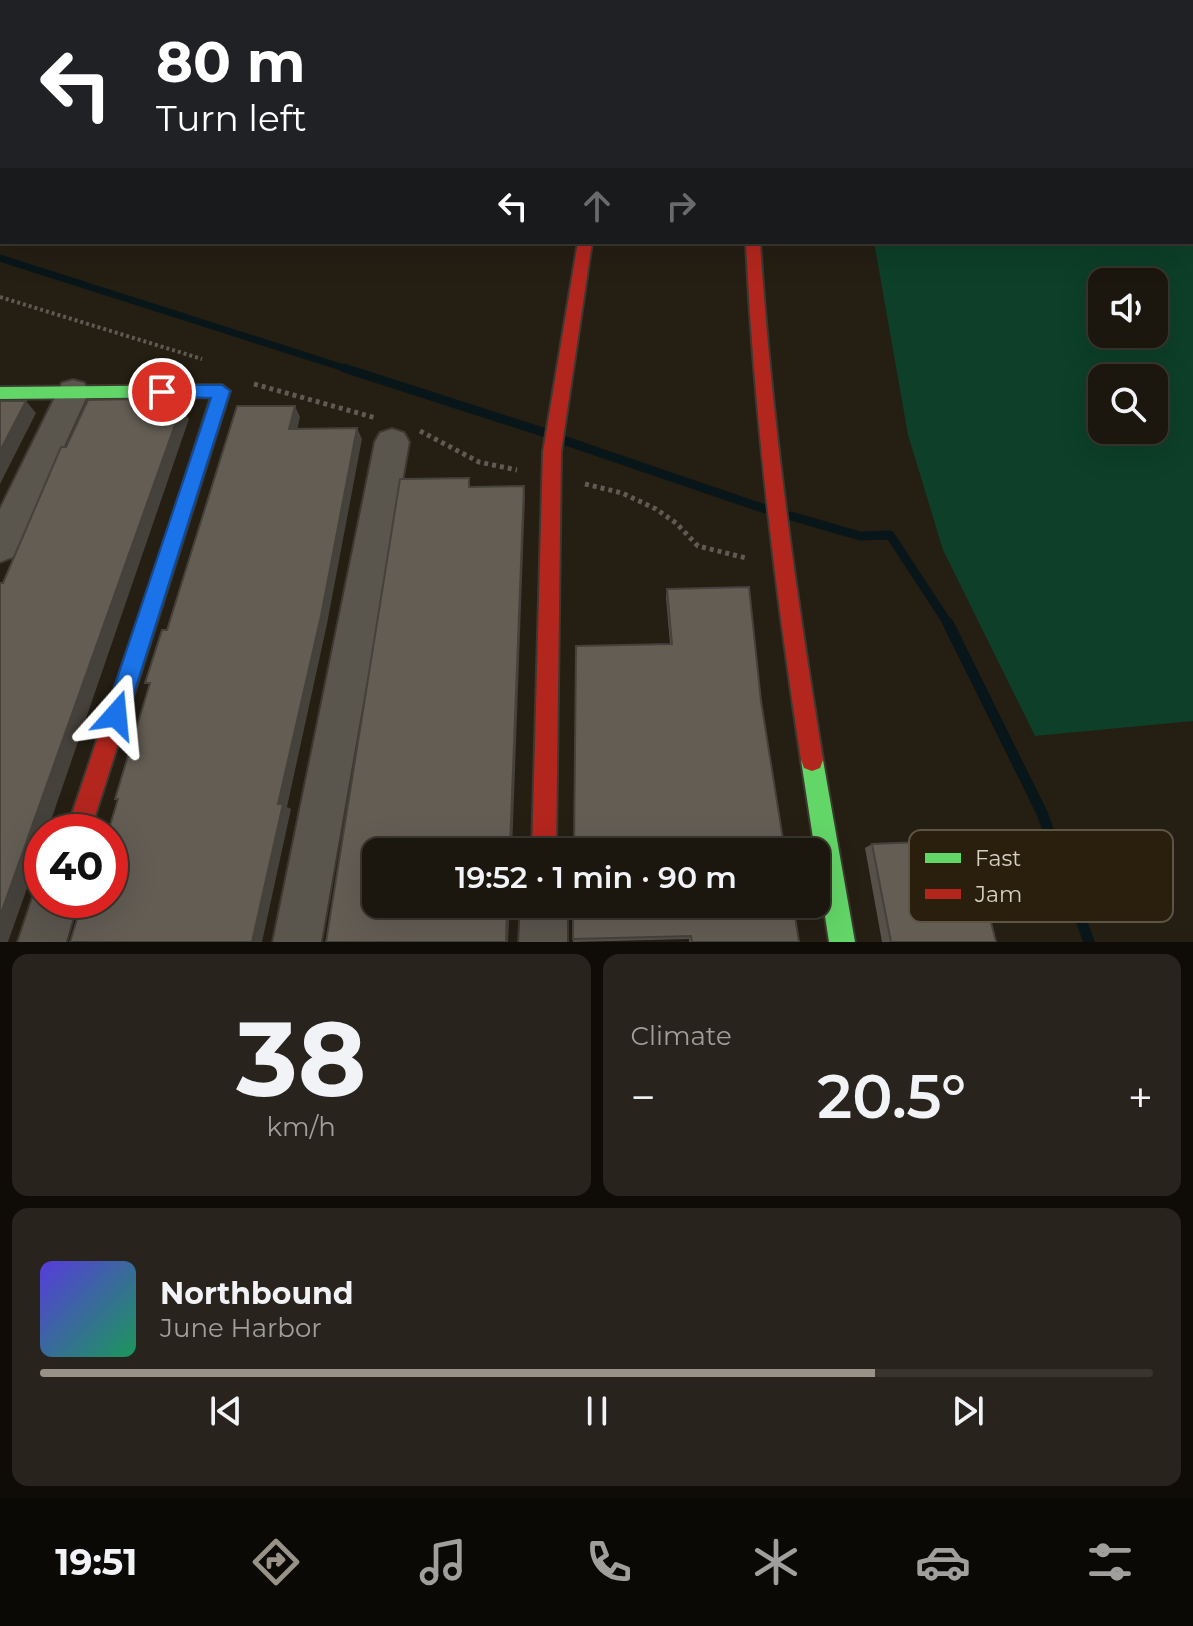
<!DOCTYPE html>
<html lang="en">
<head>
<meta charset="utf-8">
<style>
  :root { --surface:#1b160e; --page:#28231c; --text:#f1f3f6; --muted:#a09f9e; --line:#39352e; --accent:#989287 }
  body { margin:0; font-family:Montserrat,sans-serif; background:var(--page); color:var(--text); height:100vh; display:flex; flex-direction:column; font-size:30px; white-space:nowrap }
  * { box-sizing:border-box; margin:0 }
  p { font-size:26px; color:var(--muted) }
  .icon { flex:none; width:44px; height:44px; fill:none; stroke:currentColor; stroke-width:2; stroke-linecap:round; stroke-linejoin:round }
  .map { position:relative; height:942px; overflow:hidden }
  .sheet { display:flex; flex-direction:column; gap:12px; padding:12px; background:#0f0c08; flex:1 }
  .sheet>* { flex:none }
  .top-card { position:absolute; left:0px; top:0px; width:1194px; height:244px; box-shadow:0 8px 32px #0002,0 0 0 2px var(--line); background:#202124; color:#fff; overflow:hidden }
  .buttons { position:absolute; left:1088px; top:268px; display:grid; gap:16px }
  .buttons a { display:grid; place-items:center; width:80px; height:80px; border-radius:16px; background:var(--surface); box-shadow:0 8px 32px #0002,0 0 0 2px var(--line); font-size:40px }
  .speed { position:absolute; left:24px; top:814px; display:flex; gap:16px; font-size:40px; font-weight:700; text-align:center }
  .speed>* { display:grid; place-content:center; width:104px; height:104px; border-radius:50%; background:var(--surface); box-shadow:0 8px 32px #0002,0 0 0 2px var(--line); line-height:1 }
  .speed .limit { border:12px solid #d22; background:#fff; color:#111 }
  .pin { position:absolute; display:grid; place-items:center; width:68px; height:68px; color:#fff; margin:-34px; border:4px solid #fff; border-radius:50%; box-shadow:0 2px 8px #0007 }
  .me { position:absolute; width:88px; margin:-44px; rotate:18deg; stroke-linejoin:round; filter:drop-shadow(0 0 6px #0008) }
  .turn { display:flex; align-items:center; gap:28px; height:168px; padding:0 24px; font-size:36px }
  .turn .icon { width:104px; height:104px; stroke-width:2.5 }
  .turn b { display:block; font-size:56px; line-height:68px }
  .lanes { display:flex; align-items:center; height:76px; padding:0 24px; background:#0003; justify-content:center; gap:40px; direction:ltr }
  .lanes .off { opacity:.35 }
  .big { font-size:60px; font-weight:600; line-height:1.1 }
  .sheet .card { flex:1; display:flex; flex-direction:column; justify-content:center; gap:12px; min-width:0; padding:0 28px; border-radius:16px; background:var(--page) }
  .sheet .dial { align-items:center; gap:0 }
  .dial b { font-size:104px; line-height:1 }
  .song { display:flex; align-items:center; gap:24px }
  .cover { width:96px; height:96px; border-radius:12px; background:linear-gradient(135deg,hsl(250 70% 55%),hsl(150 70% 35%)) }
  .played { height:8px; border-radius:4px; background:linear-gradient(90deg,var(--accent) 75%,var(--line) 75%) }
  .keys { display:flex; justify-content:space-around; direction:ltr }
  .heat { display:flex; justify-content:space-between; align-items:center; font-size:44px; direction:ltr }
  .sheet .tiles { flex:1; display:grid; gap:12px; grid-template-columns:1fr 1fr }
  .card:last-child { grid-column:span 2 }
  .trip { position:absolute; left:362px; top:838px; width:468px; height:80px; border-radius:16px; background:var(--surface); box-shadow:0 8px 32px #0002,0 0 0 2px var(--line); font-weight:600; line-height:80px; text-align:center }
  .menu { display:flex; height:128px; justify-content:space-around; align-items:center; background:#0b0906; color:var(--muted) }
  .menu .icon { width:56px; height:56px }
  .menu .current { color:var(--accent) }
  .menu b { font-size:36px; color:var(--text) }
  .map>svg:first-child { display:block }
  .green { fill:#0d3f29; fill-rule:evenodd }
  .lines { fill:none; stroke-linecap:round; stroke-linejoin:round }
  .stream-far2 { stroke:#091619; stroke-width:7 }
  .stream-far1 { stroke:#091619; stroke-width:9 }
  .stream { stroke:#091619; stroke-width:11 }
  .street-casing { stroke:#3d3831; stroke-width:4 }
  .fast-casing { stroke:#3d3831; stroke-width:4 }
  .jam-casing { stroke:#3d3831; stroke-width:4 }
  .path-far1 { stroke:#605a54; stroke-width:4; stroke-dasharray:3 3; stroke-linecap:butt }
  .path { stroke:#605a54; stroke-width:5; stroke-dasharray:4 4; stroke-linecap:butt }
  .street { fill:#5a554d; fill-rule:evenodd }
  .fast { fill:#63d668; fill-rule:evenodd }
  .jam { fill:#b3261e; fill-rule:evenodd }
  .wall { fill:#555048 }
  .shaded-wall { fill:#45413b }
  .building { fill:#635d54; stroke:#45413b; stroke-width:2 }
  .route { fill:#1a73e8; stroke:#114b97; stroke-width:2 }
  .key { fill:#2a1f0d; stroke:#5e5444; stroke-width:2 }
  .key-label { font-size:22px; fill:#d7d0c5 }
</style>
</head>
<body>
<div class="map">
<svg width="1193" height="942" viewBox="0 0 1193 942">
  <rect width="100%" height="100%" fill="#241e13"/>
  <path class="green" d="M 1193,131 L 1193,721 L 1035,736 L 943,550 L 908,435 L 874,242 L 1192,242 ZM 1102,282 L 1154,282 L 1154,334 L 1102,334 ZM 1102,378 L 1154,378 L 1154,430 L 1102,430 Z"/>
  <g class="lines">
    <path class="stream-far2" d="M 0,258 L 350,370"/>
    <path class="stream-far1" d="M 344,368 L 546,433
      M 563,440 L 765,509
      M 791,516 L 860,536 L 890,535 L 949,625"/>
    <path class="stream" d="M 948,623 L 1042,813 L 1089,942"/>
    <g class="street-casing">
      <path id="street" d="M 613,0 L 633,0 L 612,2 Z
        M 737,0 L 757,0 L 757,2 L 737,2 Z
        M 73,380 L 84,383 L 89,392 L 13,557 L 0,562 L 0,509 L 62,383 Z
        M 392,429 L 404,433 L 409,442 L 321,942 L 273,942 L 375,442 L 380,433 Z
        M 42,882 L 42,900 L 78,900 L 66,942 L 18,942 L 32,900 Z
        M 521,904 L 567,904 L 567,942 L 519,942 Z"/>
    </g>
    <g class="fast-casing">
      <path id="fast" d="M 222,385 L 230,391 L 195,502 L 193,508 L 186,510 L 179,508 L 177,502 L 211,397 L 0,399 L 0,387 Z
        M 812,749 L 820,752 L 823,760 L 855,942 L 829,942 L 801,760 L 804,752 Z"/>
    </g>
    <g class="jam-casing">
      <path id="jam" d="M 578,242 L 592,242 L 561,452 L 556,852 L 532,852 L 543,452 Z
        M 746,242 L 760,242 C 771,416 795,588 823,760 L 820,768 L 812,771 L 804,768 L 801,760 C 775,588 754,416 746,242 Z
        M 186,494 L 193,496 L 195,502 L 90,832 L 66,832 L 177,502 L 179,496 Z"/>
    </g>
    <path class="path-far1" d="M 0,297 L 202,359"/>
    <path class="path" d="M 254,384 L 376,418
      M 420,431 L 479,462 L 517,470
      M 585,484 L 622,493 L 656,509 L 676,523 L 698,546 L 746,558"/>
    <use href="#street" class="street"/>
    <use href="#fast" class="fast"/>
    <use href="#jam" class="jam"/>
  </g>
  <path class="wall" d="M 667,589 L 761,701 L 670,644 L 666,598 Z
    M 872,844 L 996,942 L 882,942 L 865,848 Z
    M 573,904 L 799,942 L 689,942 L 689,939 L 573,942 Z"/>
  <path class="shaded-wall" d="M 135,399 L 144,411 L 132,408 Z
    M 26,401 L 36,413 L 0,484 L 0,451 Z
    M 295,406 L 300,417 L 295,440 L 289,429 Z
    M 181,408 L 189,419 L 47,832 L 42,832 L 42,846 L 8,942 L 0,942 L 0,916 Z
    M 357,428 L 362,439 L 327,624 L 287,807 L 291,809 L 262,942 L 252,942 L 278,804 Z
    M 524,486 L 525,497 L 512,852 L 510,847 Z
    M 507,904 L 510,904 L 508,942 L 506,942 Z"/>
  <path class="building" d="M 135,399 L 132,408 L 181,408 L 0,916 L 0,583 L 3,583 L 61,447 L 66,447 L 88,400 Z
    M 0,401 L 26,401 L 0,451 Z
    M 237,406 L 295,406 L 289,429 L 357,428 L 321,616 L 278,804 L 283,804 L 252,942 L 70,942 L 83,900 L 110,900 L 110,832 L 108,832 L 118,799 L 115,799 L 150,683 L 145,683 L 162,630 L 167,630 Z
    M 469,478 L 469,487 L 524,486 L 510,847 L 513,852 L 376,852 L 376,904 L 507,904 L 506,942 L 326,942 L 400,479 Z
    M 749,587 L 761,701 L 785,852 L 574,852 L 576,646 L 672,644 L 667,589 Z
    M 970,840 L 996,942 L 891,942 L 872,844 Z
    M 573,904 L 793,904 L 799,942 L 692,942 L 691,936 L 573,939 Z"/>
  <path class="route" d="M 162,385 L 222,385 L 230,391 L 127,715 L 124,722 L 116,726 L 108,722 L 105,715 L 211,398 L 156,396 L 156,387 Z"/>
  <rect x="909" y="830" width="264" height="92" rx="12" class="key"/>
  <rect x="925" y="853" width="36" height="10" fill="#63d668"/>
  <rect x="925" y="889" width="36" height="10" fill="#b3261e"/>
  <g class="key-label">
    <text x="975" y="866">Fast</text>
    <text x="975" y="902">Jam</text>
  </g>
</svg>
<div class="buttons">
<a><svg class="icon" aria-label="sound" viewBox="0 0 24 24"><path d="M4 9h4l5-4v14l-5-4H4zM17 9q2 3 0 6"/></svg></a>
<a><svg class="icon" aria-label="search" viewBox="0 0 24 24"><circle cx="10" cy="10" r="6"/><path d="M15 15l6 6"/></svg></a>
</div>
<div class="speed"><div class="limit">40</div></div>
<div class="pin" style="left:162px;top:392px;background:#d93025"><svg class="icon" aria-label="arrive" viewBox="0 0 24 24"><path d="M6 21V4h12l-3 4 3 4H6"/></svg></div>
<svg class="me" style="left:116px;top:715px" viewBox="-20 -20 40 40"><path d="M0-17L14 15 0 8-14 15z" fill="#1a73e8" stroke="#fff" stroke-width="4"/></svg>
<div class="trip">19:52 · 1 min · 90 m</div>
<div class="top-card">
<div class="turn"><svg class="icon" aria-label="left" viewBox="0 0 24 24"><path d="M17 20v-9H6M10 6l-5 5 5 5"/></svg><div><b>80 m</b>Turn left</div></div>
<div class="lanes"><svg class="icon" aria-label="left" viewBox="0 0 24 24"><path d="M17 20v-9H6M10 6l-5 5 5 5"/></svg><svg class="icon off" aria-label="ahead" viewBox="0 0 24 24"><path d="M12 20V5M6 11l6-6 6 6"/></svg><svg class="icon off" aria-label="right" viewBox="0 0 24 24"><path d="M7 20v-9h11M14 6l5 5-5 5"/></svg></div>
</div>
</div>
<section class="sheet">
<div class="tiles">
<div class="card dial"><b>38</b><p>km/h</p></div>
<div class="card"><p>Climate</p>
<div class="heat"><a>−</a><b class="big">20.5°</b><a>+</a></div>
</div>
<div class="card">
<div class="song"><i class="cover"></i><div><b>Northbound</b><p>June Harbor</p></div></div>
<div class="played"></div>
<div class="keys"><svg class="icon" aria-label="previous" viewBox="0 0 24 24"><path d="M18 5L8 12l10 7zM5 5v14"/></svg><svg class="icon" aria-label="pause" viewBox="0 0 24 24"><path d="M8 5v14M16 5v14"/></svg><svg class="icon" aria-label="next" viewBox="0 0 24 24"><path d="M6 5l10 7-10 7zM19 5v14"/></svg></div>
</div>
</div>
</section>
<nav class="menu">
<b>19:51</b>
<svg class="icon current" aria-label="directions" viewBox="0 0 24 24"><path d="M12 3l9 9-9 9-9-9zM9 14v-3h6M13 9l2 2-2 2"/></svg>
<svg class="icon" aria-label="music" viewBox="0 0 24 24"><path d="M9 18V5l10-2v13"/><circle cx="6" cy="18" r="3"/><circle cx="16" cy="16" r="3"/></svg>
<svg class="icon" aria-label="phone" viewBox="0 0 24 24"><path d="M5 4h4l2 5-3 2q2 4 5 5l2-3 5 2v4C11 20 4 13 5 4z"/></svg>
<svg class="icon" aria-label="climate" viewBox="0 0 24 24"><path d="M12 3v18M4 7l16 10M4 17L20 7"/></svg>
<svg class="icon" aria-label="car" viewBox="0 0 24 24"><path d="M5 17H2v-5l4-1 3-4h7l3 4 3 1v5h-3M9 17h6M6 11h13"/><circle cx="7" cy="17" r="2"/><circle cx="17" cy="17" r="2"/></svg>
<svg class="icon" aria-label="filters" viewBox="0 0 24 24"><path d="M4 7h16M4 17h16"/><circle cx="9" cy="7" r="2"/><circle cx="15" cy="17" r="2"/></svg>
</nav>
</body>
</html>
